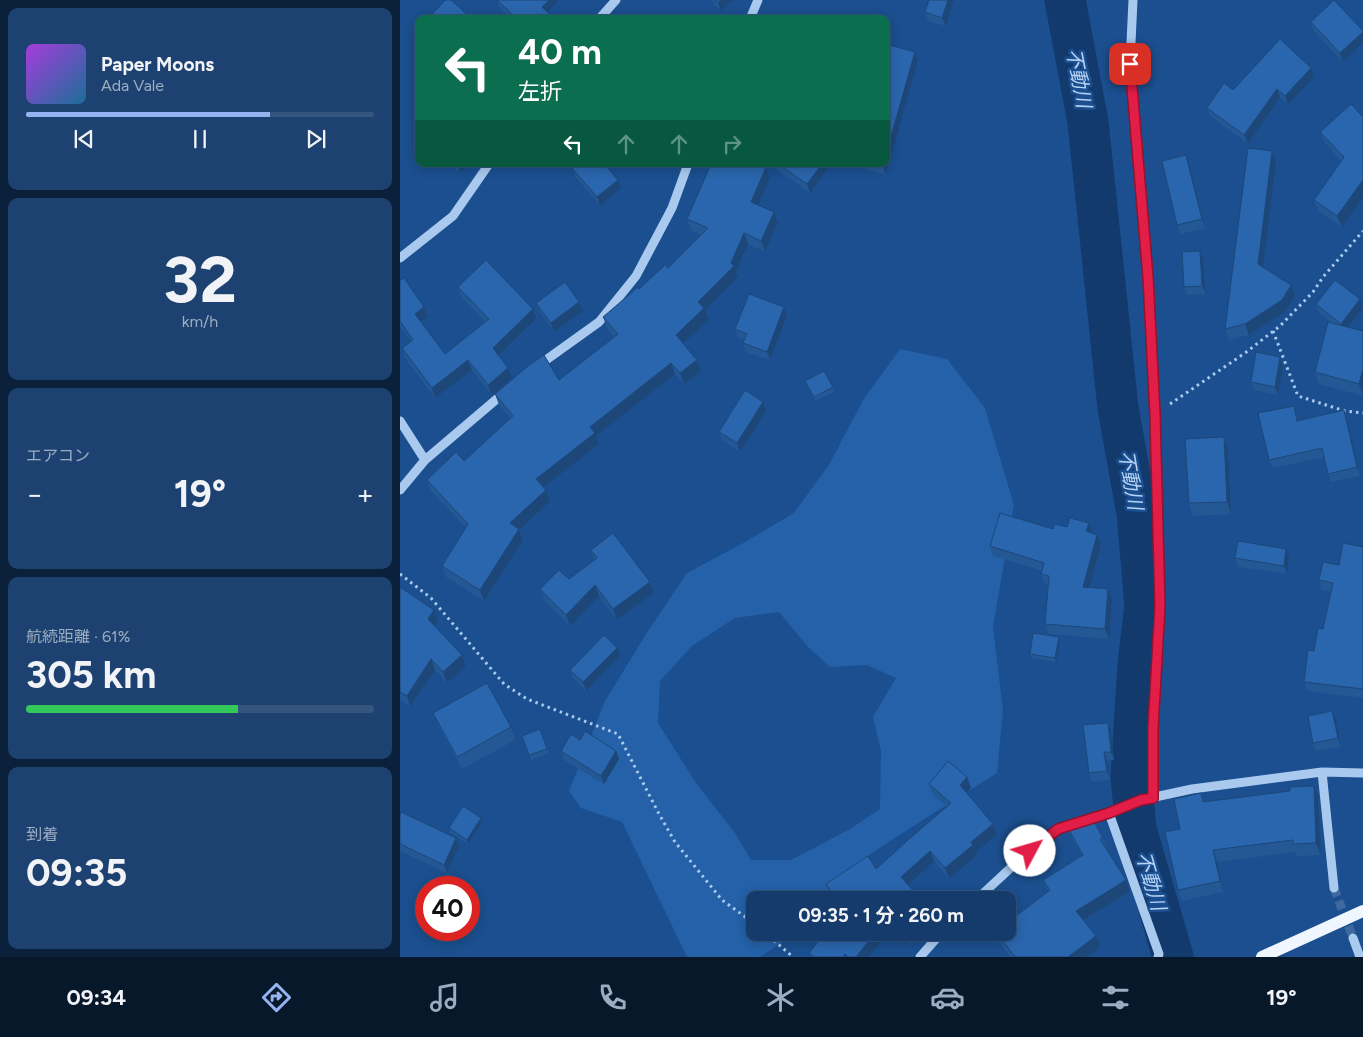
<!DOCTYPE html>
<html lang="ja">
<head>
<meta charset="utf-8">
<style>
  :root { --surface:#143b6b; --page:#1d4271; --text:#f1f3f6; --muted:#9dadc1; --line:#33557e; --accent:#95b2f1 }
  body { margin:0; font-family:Figtree,"Noto Sans JP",sans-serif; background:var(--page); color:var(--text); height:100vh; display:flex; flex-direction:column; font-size:19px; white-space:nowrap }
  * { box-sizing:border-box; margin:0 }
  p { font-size:16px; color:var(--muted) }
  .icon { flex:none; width:28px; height:28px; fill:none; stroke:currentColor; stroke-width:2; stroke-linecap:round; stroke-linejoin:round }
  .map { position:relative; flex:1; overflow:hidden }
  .side { display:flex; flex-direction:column; gap:8px; padding:8px; background:#0b203b; width:400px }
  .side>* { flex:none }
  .banner { position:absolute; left:15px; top:15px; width:475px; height:152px; border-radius:10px; box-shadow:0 2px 12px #0003,0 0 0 1px var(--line); background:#0b6e4f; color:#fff; overflow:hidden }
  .speed { position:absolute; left:15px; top:876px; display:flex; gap:10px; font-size:25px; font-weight:700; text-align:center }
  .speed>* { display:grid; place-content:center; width:65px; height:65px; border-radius:50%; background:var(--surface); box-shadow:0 2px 12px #0003,0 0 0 1px var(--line); line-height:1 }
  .speed .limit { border:8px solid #d22; background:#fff; color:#111 }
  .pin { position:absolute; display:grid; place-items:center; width:42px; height:42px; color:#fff; margin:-21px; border-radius:10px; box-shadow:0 2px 8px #0006 }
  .me { position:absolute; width:55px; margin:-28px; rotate:51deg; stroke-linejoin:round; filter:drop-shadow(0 0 4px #0008) }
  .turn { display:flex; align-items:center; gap:18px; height:105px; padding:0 20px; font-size:22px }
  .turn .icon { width:65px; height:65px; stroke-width:2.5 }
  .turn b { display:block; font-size:35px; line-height:42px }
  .lanes { display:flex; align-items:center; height:48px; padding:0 20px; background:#0003; justify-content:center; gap:25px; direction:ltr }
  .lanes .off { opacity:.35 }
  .big { font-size:38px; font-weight:700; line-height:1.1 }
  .side .card { flex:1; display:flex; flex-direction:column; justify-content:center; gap:8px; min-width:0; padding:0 18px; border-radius:10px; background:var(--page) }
  .side .dial { align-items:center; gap:0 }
  .dial b { font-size:65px; line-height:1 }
  .song { display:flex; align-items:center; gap:15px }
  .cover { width:60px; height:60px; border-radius:8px; background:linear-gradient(135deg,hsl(280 70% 55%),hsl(200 70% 35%)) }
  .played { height:5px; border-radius:2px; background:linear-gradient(90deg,var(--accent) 70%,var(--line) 70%) }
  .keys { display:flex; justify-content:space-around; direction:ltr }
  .heat { display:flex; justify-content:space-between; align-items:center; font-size:28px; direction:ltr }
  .charge { height:8px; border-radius:4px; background:linear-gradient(90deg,#34c759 61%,var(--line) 0) }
  .trip { position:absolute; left:346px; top:891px; width:270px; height:50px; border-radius:10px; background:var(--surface); box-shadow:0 2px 12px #0003,0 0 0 1px var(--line); font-weight:700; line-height:50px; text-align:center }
  .tabs { display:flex; height:80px; justify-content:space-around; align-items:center; background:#08182b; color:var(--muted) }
  .tabs .icon { width:35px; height:35px }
  .tabs .on { color:var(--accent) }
  .tabs b { font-size:22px; color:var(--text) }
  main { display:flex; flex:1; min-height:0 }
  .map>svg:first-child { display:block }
  .green { fill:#2461a8; fill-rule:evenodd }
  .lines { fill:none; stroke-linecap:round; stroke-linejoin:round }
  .river { stroke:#123a6d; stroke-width:41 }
  .minor-tunnel { stroke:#3d69a0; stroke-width:9; stroke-dasharray:9 4.5; stroke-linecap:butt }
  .path { stroke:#a9c9ee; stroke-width:3; stroke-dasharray:2.5 4; stroke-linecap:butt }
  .minor { stroke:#a9c9ee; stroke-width:9 }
  .major { stroke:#f0f6ff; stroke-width:12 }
  .wall { fill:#245895 }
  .shaded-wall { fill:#1d4779 }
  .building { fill:#2a66ad; stroke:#1d4779 }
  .route-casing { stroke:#92132f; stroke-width:12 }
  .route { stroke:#e11d48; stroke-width:9 }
  .labels { text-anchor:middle; stroke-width:5; stroke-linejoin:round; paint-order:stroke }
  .water-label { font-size:20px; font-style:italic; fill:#b5d3f5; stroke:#1b4f8f }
</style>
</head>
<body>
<main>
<section class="side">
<div class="card">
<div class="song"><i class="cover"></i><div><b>Paper Moons</b><p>Ada Vale</p></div></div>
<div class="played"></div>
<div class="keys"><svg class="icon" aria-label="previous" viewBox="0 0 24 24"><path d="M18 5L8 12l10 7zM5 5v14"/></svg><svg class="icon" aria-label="pause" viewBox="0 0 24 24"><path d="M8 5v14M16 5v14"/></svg><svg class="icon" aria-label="next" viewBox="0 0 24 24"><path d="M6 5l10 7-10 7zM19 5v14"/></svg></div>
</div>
<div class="card dial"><b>32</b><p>km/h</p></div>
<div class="card"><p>エアコン</p>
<div class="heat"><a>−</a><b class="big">19°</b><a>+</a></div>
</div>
<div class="card"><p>航続距離 · 61%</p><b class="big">305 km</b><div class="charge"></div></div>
<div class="card"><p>到着</p><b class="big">09:35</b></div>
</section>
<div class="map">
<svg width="963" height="957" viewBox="0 0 963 957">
  <rect width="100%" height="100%" fill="#1b4f8f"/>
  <path class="green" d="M 500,349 L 547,359 L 585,408 L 614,505 L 593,627 L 603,711 L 597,773 L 490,841 L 439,876 L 422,900 L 355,900 L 355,932 L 395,933 L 360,957 L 287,957 L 222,822 L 181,808 L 169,791 L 205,701 L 248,631 L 287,573 L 347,541 L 394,513 L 430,463 L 463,400 ZM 379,612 L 408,647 L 430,667 L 467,665 L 496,678 L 473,717 L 481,751 L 480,809 L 450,829 L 391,860 L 351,860 L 335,833 L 296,783 L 258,723 L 260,681 L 292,646 L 335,618 Z"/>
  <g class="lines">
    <path class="river" d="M 665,0 L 688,122 L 718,408 L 737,513 L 745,606 L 738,664 L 731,777 L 736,829 L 773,957"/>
    <path class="minor-tunnel" d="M 934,888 L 953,938"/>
    <path class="path" d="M 873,331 L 898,396 L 945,411 L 963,413
      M 770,404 L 845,353 L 880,326 L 913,292 L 923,277 L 963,231
      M 0,574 L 31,598 L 104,684 L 127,699 L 218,734 L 259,814 L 275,842 L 322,900 L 355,924
      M 364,932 L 393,957"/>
    <path class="minor" d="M 733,0 L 730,64 L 748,277 L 755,415 L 760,606 L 753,728 L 753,798
      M 199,19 L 216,0
      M 350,19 L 358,0
      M 0,258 L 53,216 L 89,164
      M 139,365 L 199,322 L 236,276 L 272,208 L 288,164
      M 0,421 L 25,460
      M 0,490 L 25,460 L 105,392
      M 922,772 L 934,888
      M 709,813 L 759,954 L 758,957
      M 576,900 L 617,862 L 658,829 L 709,813 L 741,800 L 792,789 L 922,772 L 963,773
      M 953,938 L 960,957
      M 520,957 L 542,932"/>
    <path class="major" d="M 862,957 L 963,911"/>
  </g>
  <path class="wall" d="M 97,0 L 159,0 L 148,12 L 154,19 L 111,19 L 99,7 Z
    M 311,0 L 334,0 L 321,11 Z
    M 529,0 L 554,0 L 546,26 L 528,21 L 525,12 Z
    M 911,22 L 963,31 L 963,43 L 943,62 L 914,31 Z
    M 515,52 L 518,60 L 486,175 L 450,165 L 450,164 L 486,164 Z
    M 911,68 L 914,77 L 888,105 L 880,97 L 848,144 L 810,116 L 807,108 L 833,90 Z
    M 963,117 L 942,227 L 918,211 L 914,200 L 941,161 L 925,143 L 920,132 Z
    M 872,151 L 876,162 L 863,267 L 891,285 L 895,296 L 886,311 L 849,335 L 829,340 L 825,329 Z
    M 786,155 L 789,163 L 805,228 L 780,234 L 777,225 Z
    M 51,164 L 69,164 L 60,173 Z
    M 373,164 L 431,164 L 410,193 L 375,168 Z
    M 366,167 L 370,178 L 358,205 L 374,212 L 378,223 L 365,252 L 348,244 L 336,272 L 338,277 L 305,310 L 309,320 L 283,343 L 297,360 L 301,371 L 284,384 L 275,374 L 196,436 L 199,444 L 144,487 L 146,490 L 150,501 L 119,530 L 123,540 L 84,601 L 46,577 L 42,566 L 66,528 L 31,491 L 27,480 L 64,461 L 110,418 L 99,405 L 95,394 L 159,380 L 214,337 L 207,328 L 203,317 L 239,289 L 268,268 L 301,235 L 291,230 L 287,219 Z
    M 172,168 L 218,180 L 221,188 L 200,206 L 175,176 Z
    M 800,251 L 803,260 L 806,294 L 787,295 L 784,287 Z
    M 0,280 L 24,307 L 28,317 L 21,322 L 45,354 L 85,322 L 61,297 L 58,287 L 136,319 L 99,356 L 108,368 L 112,378 L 92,395 L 72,370 L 35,398 L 5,358 L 2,348 L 11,341 L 0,326 Z
    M 960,299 L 963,308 L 948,327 L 963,331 L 963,396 L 919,384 L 915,372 L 932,323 L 919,313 L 916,304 Z
    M 136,303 L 183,311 L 154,332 L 139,311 Z
    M 387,316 L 370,360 L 346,352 L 343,343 L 344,340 L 338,338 L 335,329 Z
    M 880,357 L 883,366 L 878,395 L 854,390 L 851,382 Z
    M 405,381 L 433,387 L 434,392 L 415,401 Z
    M 366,411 L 340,452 L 322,440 L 319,432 Z
    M 897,414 L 898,420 L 947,419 L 960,476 L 931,482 L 928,474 L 924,457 L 872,468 L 869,460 Z
    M 828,450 L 831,514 L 793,516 L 789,503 Z
    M 667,527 L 692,533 L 701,545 L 689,587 L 708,589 L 712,599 L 709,639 L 649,634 L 645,624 L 648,585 L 645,584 L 641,574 L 642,571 L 593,556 L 590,546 L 653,529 Z
    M 963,547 L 963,698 L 908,691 L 904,682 L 914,651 L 923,629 L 931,591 L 922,590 L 919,580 Z
    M 886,549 L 889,557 L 887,574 L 838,567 L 835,558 Z
    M 191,550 L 250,582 L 254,593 L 217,620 L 199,596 L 170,626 L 144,600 L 140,589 L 169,579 L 194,560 Z
    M 0,587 L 34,610 L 38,621 L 34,626 L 62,655 L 66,666 L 47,683 L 35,670 L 10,707 L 0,700 Z
    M 659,637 L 660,641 L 656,662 L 631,658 L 630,654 Z
    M 220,656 L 186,691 L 173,678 L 170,670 Z
    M 33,713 L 111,727 L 115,740 L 62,769 L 38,725 Z
    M 936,720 L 941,747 L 916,751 L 913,743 Z
    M 140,729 L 149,753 L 131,760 L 122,736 Z
    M 711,731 L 714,760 L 707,761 L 710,780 L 692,782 L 689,773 Z
    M 180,740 L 216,751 L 219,759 L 204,784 L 164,760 L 161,751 Z
    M 567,777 L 571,788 L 566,792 L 593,824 L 597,835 L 576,852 L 577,855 L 549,879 L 534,861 L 508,885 L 518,896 L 520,900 L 433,900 L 430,895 L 426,884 L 476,869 L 547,807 L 533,795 L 529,784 Z
    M 914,786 L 918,797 L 921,855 L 897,856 L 895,852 L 817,862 L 824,892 L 782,901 L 778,890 L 780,829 L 801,793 L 804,802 L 890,791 Z
    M 0,815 L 56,838 L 59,846 L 47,873 L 0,851 Z
    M 81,818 L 82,822 L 68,844 L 50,833 L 49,828 Z
    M 669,830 L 703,838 L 707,849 L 707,850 L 726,880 L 730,891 L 684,920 L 700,947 L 687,957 L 610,957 L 600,943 L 596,932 L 648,892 L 643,880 L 682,856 L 673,841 Z
    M 494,932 L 518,932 L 504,945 Z"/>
  <path class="shaded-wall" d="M 149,0 L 159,0 L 145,15 L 142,7 Z
    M 321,0 L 334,0 L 321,11 L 318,3 Z
    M 548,0 L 554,0 L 546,26 L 542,18 Z
    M 963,32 L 963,43 L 943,62 L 940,53 Z
    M 515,52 L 518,60 L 486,175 L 483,167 L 483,164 L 486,164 L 486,154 Z
    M 911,68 L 914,77 L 888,105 L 885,96 Z
    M 877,89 L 880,97 L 848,144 L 844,135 Z
    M 872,151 L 876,162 L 862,275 L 858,264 Z
    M 786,155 L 789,163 L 805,228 L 802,219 Z
    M 57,164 L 69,164 L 60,173 Z
    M 422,164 L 431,164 L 410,193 L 407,184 Z
    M 366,167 L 370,178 L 355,213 L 351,202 Z
    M 218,180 L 221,188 L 200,206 L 197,197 Z
    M 963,180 L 963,197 L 942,227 L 937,216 Z
    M 374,212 L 378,223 L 365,252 L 361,241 Z
    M 344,233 L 348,244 L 336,272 L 338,277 L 305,310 L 309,320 L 280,346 L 276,335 L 298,302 L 331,263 Z
    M 800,251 L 803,260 L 806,294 L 802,286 Z
    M 891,285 L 895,296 L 886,311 L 849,335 L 845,324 Z
    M 960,299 L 963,308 L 944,332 L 941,324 Z
    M 179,302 L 183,311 L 154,332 L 151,323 Z
    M 24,307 L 28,317 L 18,324 L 15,314 Z
    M 384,307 L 387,316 L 370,360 L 367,352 Z
    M 133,309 L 136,319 L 96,358 L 93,348 Z
    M 880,357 L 883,366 L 878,395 L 875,387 Z
    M 68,360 L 72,370 L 35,398 L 32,388 Z
    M 297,360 L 301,371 L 284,384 L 280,373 Z
    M 271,363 L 275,374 L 196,436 L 199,444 L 140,490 L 136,479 L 190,427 Z
    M 108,368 L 112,378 L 92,395 L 88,385 Z
    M 963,369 L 963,395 L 959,384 Z
    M 363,402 L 366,411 L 340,452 L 337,443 Z
    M 944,410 L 947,419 L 960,476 L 957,467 Z
    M 824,437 L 828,450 L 831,514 L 827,502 Z
    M 146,490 L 150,501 L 119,530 L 123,540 L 84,601 L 80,590 L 110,523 Z
    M 689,523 L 692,533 L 690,541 L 686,531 Z
    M 697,535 L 701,545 L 687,597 L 683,587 Z
    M 886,549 L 889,557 L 887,574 L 884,566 Z
    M 250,582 L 254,593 L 217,620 L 213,609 Z
    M 195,585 L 199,596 L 170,626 L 166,615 Z
    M 708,589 L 712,599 L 709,639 L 705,629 Z
    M 34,610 L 38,621 L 32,630 L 28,619 Z
    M 659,637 L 660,641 L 656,662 L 655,658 Z
    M 217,648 L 220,656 L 186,691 L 183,682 Z
    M 62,655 L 66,666 L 47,683 L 43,672 Z
    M 31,659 L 35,670 L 10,707 L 7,696 Z
    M 932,711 L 936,720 L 941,747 L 938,738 Z
    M 708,723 L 711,731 L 714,760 L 711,752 Z
    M 216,751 L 219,759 L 204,784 L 201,776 Z
    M 704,752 L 707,761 L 710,780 L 707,771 Z
    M 567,777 L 571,788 L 564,796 L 560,785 Z
    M 914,786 L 918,797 L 921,855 L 916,843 Z
    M 81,818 L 82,822 L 68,844 L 67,840 Z
    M 593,824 L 597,835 L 576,852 L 577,855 L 549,879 L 545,868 L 571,842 Z
    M 56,838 L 59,846 L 47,873 L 44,865 Z
    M 813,850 L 817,862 L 824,892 L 820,881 Z
    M 530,851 L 534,861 L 505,888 L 501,877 Z
    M 726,880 L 730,891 L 680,922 L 676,911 Z
    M 518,896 L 520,900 L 514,900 Z
    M 476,932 L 489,932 L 469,957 L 456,957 Z
    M 502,932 L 518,932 L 504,945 L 500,934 Z
    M 696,936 L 700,947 L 687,957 L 668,957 Z"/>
  <path class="building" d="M 45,0 L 51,0 L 70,17 L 68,19 L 28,19 Z
    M 97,0 L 149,0 L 142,7 L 154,19 L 113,19 L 113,15 Z
    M 316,0 L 321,0 L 318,3 Z
    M 529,0 L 548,0 L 542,18 L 525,12 Z
    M 934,0 L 963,31 L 963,32 L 940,53 L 911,22 Z
    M 19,29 L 19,35 L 16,32 Z
    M 880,39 L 911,68 L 885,96 L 877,89 L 844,135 L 807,108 L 824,83 L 833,90 Z
    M 486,44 L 515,52 L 486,154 Z
    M 951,104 L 963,117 L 963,180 L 937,216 L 914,200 L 944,157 L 920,132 Z
    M 848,148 L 872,151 L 858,264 L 891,285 L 882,300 L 845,324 L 825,329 Z
    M 786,155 L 802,219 L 777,225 L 762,161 Z
    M 177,164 L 204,164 L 218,180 L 197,197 L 172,168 Z
    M 311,164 L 358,164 L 366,167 L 351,202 L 374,212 L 361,241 L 344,233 L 331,263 L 334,266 L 298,302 L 304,308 L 276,335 L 297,360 L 280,373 L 271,363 L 190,427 L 195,433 L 136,479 L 146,490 L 110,523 L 119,529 L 80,590 L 42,566 L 68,524 L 27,480 L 56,452 L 64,461 L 113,416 L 95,394 L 128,366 L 144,355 L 159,380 L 218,334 L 203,317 L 238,287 L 239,289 L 265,265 L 268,268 L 308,228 L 287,219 Z
    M 378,164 L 422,164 L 407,184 Z
    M 473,164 L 483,164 L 483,167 Z
    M 800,251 L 802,286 L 784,287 L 782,252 Z
    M 86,260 L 133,309 L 93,348 L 108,368 L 88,385 L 68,360 L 32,388 L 2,348 L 13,340 L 0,321 L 0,280 L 4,278 L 24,307 L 15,314 L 45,354 L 89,319 L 58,287 Z
    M 935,280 L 960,299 L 941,324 L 916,304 Z
    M 165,282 L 179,302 L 151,323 L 136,303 Z
    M 349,294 L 384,307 L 367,352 L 343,343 L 347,334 L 335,329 Z
    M 928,322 L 963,331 L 963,369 L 959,384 L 915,372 Z
    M 856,352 L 880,357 L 875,387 L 851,382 Z
    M 424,371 L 433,387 L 414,397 L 405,381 Z
    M 345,390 L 363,402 L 337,443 L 319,432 Z
    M 894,406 L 897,421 L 944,410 L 957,467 L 928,474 L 922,448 L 869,460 L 858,413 Z
    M 824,437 L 827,502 L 789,503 L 785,439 Z
    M 600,513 L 653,529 L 655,524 L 667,527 L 670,518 L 689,523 L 686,531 L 697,535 L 683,587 L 708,589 L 705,629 L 645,624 L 649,576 L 641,574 L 644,563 L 590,546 Z
    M 213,533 L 250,582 L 213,609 L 195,585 L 166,615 L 140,589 L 159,570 L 169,579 L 197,558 L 191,550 Z
    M 838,541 L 886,549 L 884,566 L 835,558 Z
    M 943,543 L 963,547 L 963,689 L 904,682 L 908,650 L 914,651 L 918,628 L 923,629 L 933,583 L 919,580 L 923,562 L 939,565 Z
    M 0,587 L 34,610 L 28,619 L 62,655 L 43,672 L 31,659 L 7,696 L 0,692 Z
    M 633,633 L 659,637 L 655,658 L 630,654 Z
    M 204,635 L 217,648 L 183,682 L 170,670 Z
    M 87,683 L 111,727 L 57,757 L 33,713 Z
    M 932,711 L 938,738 L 913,743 L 908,716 Z
    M 708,723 L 711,752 L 704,752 L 707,771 L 689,773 L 683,725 Z
    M 140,729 L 147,749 L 129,755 L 122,736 Z
    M 185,731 L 216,751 L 201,776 L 161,751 L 171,734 L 180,740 Z
    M 548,761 L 567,777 L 560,785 L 593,824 L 571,842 L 573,845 L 545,868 L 530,851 L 501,877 L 518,896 L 514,900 L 436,900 L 426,884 L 468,856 L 476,869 L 508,840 L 551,803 L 529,784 Z
    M 914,786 L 916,843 L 893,844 L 893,840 L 813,850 L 820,881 L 778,890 L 765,832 L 780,829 L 774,799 L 801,793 L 803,802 L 890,791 L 890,787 Z
    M 63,806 L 81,818 L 67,840 L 49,828 Z
    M 1,812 L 56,838 L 44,865 L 0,844 L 0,815 Z
    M 692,818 L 703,838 L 700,839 L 726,880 L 676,911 L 696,936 L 668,957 L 615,957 L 596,932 L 608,932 L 608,922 L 650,890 L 643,880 L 683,855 L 669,830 Z
    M 426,932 L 476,932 L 456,957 L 448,957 L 445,954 L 443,957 L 414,957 L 409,953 Z"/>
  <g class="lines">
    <g class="route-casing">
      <path id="route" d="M 630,851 L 658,829 L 709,813 L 741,800 L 753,798 L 753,728 L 760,606 L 755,414 L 748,277 L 730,64"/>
    </g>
    <use href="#route" class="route"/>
  </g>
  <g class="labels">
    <g class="water-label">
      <text transform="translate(679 78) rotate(79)" y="7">不動川</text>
      <text transform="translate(731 480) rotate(80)" y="7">不動川</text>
      <text transform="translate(751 881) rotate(74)" y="7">不動川</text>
    </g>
  </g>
</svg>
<div class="speed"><div class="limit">40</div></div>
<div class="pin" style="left:730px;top:64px;background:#d93025"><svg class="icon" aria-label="arrive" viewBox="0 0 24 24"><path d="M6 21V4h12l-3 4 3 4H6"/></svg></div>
<svg class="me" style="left:630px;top:851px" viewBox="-20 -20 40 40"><circle r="19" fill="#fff"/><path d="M0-13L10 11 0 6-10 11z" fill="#e11d48"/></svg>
<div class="trip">09:35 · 1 分 · 260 m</div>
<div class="banner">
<div class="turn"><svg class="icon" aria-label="left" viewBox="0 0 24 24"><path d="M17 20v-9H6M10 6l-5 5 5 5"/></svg><div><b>40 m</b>左折</div></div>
<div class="lanes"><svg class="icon" aria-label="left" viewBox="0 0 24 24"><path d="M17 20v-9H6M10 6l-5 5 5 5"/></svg><svg class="icon off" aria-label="ahead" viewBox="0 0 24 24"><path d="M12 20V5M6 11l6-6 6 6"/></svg><svg class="icon off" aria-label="ahead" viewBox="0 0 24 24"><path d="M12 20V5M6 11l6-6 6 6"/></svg><svg class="icon off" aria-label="right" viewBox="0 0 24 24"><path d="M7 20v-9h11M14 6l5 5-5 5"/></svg></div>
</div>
</div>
</main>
<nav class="tabs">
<b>09:34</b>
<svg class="icon on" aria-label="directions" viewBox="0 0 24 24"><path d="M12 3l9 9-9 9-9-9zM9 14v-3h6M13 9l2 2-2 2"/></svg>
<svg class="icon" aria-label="music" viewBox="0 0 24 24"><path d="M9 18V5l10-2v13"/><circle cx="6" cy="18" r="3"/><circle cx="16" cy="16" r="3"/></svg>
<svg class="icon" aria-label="phone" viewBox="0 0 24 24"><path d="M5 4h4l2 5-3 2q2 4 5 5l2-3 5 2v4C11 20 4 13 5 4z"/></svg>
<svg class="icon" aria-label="climate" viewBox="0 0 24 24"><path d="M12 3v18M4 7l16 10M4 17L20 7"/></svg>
<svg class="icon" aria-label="car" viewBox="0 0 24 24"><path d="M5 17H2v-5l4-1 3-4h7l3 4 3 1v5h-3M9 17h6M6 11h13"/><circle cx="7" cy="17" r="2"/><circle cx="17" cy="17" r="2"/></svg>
<svg class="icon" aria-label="filters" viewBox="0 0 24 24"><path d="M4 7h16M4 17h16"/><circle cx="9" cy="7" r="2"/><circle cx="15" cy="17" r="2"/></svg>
<b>19°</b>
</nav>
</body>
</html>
